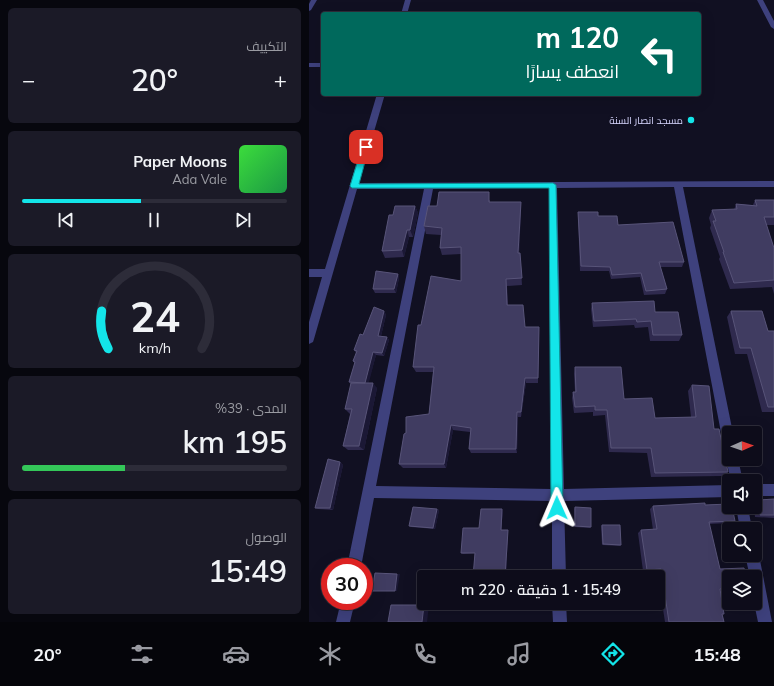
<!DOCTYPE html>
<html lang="ar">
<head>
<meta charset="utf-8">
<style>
  :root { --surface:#0d0c1a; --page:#1b1a27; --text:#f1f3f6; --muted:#9a9ba2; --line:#2d2c39; --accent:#13e5e9 }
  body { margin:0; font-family:Mulish,Cairo,sans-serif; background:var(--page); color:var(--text); direction:rtl; height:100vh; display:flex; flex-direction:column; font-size:15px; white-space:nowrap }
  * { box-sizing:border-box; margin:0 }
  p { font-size:13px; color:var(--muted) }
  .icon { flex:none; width:22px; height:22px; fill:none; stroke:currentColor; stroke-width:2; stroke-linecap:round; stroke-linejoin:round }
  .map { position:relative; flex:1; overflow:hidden; direction:ltr }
  .sheet { display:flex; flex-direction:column; gap:8px; padding:8px; background:#07070e; width:309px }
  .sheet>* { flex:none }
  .banner { position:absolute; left:12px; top:12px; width:380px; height:84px; border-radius:4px; box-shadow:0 4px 16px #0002,0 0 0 1px var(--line); direction:rtl; background:#00695c; color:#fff; overflow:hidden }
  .needle { width:26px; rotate:88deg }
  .fabs { position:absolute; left:413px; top:426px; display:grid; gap:8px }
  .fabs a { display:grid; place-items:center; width:40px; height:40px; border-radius:4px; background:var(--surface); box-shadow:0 4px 16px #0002,0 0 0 1px var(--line); font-size:20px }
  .speed { position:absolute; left:12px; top:558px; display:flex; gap:8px; font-size:20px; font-weight:700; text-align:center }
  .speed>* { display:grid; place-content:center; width:52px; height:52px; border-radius:50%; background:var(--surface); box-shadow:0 4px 16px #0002,0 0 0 1px var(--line); line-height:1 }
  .speed .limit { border:6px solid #d22; background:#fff; color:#111 }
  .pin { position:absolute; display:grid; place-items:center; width:34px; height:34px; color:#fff; margin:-17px; border-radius:8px; box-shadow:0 2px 6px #0006 }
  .me { position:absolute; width:44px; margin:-22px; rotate:359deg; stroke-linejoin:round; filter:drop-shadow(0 0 3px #0008) }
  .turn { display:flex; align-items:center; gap:14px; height:84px; padding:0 16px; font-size:18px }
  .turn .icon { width:52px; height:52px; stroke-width:2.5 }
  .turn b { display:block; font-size:28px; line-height:34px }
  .big { font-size:30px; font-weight:600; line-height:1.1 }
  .sheet .card { flex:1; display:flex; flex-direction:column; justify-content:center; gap:6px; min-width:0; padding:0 14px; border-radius:6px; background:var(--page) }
  .sheet .dial { align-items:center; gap:0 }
  .dial svg { height:104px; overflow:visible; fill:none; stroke:var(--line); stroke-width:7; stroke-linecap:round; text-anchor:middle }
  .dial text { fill:var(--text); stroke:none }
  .song { display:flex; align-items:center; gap:12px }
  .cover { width:48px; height:48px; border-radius:6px; background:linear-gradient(135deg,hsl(120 70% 55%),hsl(140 70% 35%)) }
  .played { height:4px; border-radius:2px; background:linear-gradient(90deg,var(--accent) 45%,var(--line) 45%) }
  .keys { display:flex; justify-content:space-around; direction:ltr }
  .heat { display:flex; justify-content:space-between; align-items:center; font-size:22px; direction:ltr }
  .charge { height:6px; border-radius:3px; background:linear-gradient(90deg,#34c759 39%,var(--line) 0) }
  .trip { position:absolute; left:108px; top:570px; width:248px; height:40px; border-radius:4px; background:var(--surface); box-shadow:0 4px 16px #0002,0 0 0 1px var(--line); font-weight:600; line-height:40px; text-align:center; direction:rtl }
  .tab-bar { display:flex; height:64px; justify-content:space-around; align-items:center; background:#05050a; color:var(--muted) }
  .tab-bar .icon { width:28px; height:28px }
  .tab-bar .current { color:var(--accent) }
  .tab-bar b { font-size:18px; color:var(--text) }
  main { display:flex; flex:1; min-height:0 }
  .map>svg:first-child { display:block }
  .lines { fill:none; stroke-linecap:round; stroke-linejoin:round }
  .street { fill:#3e417d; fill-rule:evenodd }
  .wall { fill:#2f2a4e }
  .shaded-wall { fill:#1b1835 }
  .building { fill:#403c61; stroke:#585479 }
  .route { fill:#13e5e9; stroke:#0c9597 }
  .poi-dot { fill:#13e5e9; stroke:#111022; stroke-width:1.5 }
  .labels { text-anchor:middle; stroke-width:4; stroke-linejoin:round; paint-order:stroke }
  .far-poi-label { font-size:10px; fill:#d5d4fc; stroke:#111022; text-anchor:end }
</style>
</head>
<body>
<main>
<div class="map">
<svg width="465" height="622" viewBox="0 0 465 622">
  <rect width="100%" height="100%" fill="#111022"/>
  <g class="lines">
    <path class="street" d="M 2,0 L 8,0 L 2,10 L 0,11 L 0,4 Z
      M 96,0 L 102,0 L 98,14 L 92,14 Z
      M 448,0 L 454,0 L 465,21 L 465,29 L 462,27 Z
      M 0,63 L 14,63 L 14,67 L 0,67 Z
      M 68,94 L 76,94 L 50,183 L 465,181 L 465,187 L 374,187 L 424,433 L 420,433 L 420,449 L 416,447 L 414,443 L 365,187 L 248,188 L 255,489 L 420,485 L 420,497 L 255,501 L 257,577 L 243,577 L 243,501 L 65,498 L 52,567 L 38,567 L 115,189 L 48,189 L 5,339 L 4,342 L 0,344 L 0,322 L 13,277 L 0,277 L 0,269 L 16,269 ZM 240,188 L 242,489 L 67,486 L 124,189 Z
      M 420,454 L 420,459 L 429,459 L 434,481 L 422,481 L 417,459 Z
      M 446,484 L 465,484 L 465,496 L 446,496 Z
      M 427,507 L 439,507 L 443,529 L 431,529 Z
      M 446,550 L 450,555 L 463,622 L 449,622 L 445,603 L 446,577 L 441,577 L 436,555 L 446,555 Z
      M 32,601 L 46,601 L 41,622 L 27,622 Z
      M 243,603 L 257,603 L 258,622 L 244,622 Z"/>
  </g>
  <path class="wall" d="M 181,200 L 181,202 L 212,202 L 212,210 L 210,253 L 211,253 L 213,285 L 198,286 L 199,305 L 216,327 L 230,327 L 229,383 L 217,383 L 212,417 L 209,417 L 208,453 L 162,453 L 160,449 L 161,432 L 144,430 L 137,468 L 94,468 L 90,464 L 97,433 L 120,414 L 124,372 L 107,372 L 104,367 L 112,325 L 152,281 L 152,254 L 133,255 L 131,248 L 132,235 L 117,234 L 115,226 L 128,206 Z
    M 446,200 L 465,200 L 465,225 L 457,225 L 465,248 L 465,294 L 463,287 L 421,289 L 410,259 L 411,257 L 401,228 L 402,225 L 400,218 L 403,210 L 425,210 L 427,204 L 444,205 Z
    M 106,206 L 109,213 L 104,237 L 100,237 L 95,257 L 76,258 L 73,251 L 84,215 Z
    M 269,212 L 289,216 L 309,225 L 375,262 L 373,267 L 351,267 L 358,289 L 356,294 L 335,295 L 331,277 L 302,279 L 300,271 L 271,271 L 269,217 Z
    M 89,274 L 90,278 L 87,293 L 66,293 L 64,289 Z
    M 283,303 L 346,312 L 373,335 L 370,341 L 341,341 L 339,327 L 326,328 L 325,325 L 284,327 L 282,309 Z
    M 75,311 L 77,315 L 72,336 L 78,337 L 80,340 L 75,356 L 67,355 L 59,383 L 68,388 L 55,450 L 39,450 L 34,446 L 41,414 L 36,409 L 42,384 L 40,382 L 46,363 L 44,361 L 47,353 L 45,350 L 54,335 Z
    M 422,311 L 459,331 L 465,331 L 465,412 L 453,412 L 438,354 L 426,354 L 418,317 Z
    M 266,367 L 346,418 L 382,417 L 379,391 L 383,385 L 405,429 L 419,472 L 413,476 L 342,477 L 338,453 L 300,452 L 296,415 L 284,416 L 284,412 L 265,413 L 263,398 L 264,392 L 266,392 L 265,374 Z
    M 31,462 L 34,465 L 24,510 L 9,509 L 6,508 Z
    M 465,499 L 465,518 L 446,517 L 445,507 L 446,507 L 446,502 L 450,500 Z
    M 396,505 L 426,521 L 420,523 L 400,524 L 411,569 L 420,577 L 420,589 L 411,589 L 413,614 L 415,622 L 356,622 L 348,570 L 334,571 L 329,533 L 332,530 L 344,530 L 341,509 L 344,506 Z
    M 266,507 L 282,527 L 281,528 L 265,527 L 265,509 Z
    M 128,509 L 130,510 L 126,529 L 102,527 L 100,526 Z
    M 194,511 L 192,530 L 199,530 L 199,531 L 197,577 L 164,577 L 166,553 L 154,554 L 152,553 L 170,528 Z
    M 293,525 L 312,545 L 311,546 L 293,545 L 292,526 Z"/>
  <path class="shaded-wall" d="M 212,202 L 212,210 L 210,260 L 209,253 Z
    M 106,206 L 109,213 L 104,237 L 101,230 Z
    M 98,230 L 100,237 L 95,257 L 93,250 Z
    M 89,274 L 90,278 L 87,293 L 85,289 Z
    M 75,311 L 77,315 L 71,340 L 69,336 Z
    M 78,337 L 80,340 L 75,356 L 73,353 Z
    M 64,352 L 67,355 L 59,386 L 56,383 Z
    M 216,378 L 217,383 L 212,417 L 212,412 Z
    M 64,383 L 68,388 L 55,450 L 50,446 Z
    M 208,412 L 209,417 L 208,453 L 207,449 Z
    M 142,425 L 144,430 L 137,468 L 135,464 Z
    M 31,462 L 34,465 L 24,510 L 21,508 Z
    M 128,509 L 130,510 L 126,529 L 124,528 Z
    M 193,509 L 194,511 L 192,531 L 192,530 Z
    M 199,530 L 199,531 L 197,577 L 196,577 Z
    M 88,574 L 91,574 L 88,591 L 86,591 Z
    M 115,605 L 120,605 L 118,622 L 113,622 Z"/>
  <path class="building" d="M 130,192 L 180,192 L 180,202 L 212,202 L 209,253 L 211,253 L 213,278 L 197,279 L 198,305 L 214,305 L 216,327 L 230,327 L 229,378 L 216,378 L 212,412 L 208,412 L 207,449 L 160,449 L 162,428 L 142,425 L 135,464 L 90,464 L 95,434 L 97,433 L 97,417 L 120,414 L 125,367 L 104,367 L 109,325 L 112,325 L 122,276 L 152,281 L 152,247 L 131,248 L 133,228 L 115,226 L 119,206 L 128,206 Z
    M 446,200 L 465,200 L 465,217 L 455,217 L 465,248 L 465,280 L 425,283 L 414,252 L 415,252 L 404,221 L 407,221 L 403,210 L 428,209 L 427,204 L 448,206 Z
    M 86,206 L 106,206 L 101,230 L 98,230 L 93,250 L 73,251 L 80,215 L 84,215 Z
    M 269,212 L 289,212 L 289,216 L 308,216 L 309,225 L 364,222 L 375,262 L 350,262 L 358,289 L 337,291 L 332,273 L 303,275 L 301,267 L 272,266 Z
    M 67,271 L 89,274 L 85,289 L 64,289 Z
    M 345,301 L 346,312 L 369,312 L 373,335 L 344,335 L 342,321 L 328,322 L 327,319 L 285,321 L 283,303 Z
    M 65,307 L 75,311 L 69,336 L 78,337 L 73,353 L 64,352 L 56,383 L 40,382 L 46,362 L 44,361 L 48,351 L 45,350 L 51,334 L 54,335 Z
    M 422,311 L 453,311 L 459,331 L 465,331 L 465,407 L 459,407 L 442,348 L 431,348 Z
    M 266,367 L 312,367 L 315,399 L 343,398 L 346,418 L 387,417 L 383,385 L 400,386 L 405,429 L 410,429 L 419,472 L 346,473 L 342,448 L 302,448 L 298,410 L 286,410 L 286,406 L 266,407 L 264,392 L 267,392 Z
    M 42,383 L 64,383 L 50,446 L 34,446 L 43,409 L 36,409 Z
    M 19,459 L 31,462 L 21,508 L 6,508 Z
    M 465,499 L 465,515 L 451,515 L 450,500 Z
    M 396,503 L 396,505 L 420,504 L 420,507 L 423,507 L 426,521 L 400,522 L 411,569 L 435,568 L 437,577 L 420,577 L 420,589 L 411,589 L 415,614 L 413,614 L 415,622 L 360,622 L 352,569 L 338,570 L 332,530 L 348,529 L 344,506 Z
    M 104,507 L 128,509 L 124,528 L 100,526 Z
    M 266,507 L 282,508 L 282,527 L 266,526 Z
    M 172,509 L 193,509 L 192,530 L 199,530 L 196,577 L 164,577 L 166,553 L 152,553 L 154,528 L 170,528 Z
    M 293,525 L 311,525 L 312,545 L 294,544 Z
    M 66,573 L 88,574 L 86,591 L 63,591 Z
    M 82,605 L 115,605 L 113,622 L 79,622 Z"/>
  <path class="route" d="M 57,144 L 60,147 L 50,184 L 244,183 L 247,185 L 254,508 L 252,512 L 248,514 L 244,512 L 242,508 L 240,188 L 43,188 L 41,186 L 53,147 Z"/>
  <circle class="poi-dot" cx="382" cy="120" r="4"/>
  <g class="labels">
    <g class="far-poi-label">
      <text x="374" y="124">مسجد انصار السنة</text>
    </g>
  </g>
</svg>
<div class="fabs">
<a><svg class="needle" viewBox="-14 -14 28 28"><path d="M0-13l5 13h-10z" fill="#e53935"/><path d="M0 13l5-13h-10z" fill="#9a9ba2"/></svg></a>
<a><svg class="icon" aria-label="sound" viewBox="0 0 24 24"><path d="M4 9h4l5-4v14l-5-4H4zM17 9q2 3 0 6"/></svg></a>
<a><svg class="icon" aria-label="search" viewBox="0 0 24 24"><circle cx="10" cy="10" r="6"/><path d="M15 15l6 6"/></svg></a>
<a><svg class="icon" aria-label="layers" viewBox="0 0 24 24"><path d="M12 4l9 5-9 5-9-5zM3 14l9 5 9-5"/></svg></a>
</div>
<div class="speed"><div class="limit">30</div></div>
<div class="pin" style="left:57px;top:147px;background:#d93025"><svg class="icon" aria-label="arrive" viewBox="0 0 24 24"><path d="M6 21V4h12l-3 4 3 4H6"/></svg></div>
<svg class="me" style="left:248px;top:508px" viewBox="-20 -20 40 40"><path d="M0-17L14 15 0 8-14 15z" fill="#13e5e9" stroke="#fff" stroke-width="4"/></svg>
<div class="trip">15:49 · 1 دقيقة · 220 m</div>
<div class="banner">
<div class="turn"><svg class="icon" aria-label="left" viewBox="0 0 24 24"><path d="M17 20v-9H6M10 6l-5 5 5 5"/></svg><div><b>120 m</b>انعطف يسارًا</div></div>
</div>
</div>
<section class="sheet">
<div class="card"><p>التكييف</p>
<div class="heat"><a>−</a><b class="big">20°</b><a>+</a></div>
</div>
<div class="card">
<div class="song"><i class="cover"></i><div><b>Paper Moons</b><p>Ada Vale</p></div></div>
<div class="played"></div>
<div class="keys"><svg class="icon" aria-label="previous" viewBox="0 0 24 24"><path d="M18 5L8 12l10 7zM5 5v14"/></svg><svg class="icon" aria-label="pause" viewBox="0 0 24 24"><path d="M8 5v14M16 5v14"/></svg><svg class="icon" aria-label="next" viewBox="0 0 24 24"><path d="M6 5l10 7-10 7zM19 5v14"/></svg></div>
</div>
<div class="card dial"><svg viewBox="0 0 100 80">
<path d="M14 69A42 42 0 1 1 86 69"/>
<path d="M14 69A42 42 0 0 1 9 40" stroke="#13e5e9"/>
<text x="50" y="56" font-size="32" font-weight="700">24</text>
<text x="50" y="72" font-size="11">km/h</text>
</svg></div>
<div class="card"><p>المدى · 39%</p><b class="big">195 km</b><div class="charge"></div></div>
<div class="card"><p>الوصول</p><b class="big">15:49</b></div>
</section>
</main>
<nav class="tab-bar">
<b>15:48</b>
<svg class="icon current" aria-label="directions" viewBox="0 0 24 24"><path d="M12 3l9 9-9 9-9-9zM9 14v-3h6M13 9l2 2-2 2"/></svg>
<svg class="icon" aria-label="music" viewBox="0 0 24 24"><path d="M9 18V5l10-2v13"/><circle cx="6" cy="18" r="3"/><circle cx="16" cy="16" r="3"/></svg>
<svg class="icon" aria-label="phone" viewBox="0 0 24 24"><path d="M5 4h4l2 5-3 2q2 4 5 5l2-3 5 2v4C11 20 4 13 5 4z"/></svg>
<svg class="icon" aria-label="climate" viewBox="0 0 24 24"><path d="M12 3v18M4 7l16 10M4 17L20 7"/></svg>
<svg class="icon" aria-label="car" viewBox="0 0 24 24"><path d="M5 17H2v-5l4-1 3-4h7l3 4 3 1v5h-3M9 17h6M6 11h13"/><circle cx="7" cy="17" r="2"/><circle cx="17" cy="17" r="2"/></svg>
<svg class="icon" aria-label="filters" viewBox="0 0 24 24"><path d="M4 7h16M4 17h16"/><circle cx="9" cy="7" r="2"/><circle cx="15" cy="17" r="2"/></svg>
<b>20°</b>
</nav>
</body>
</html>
